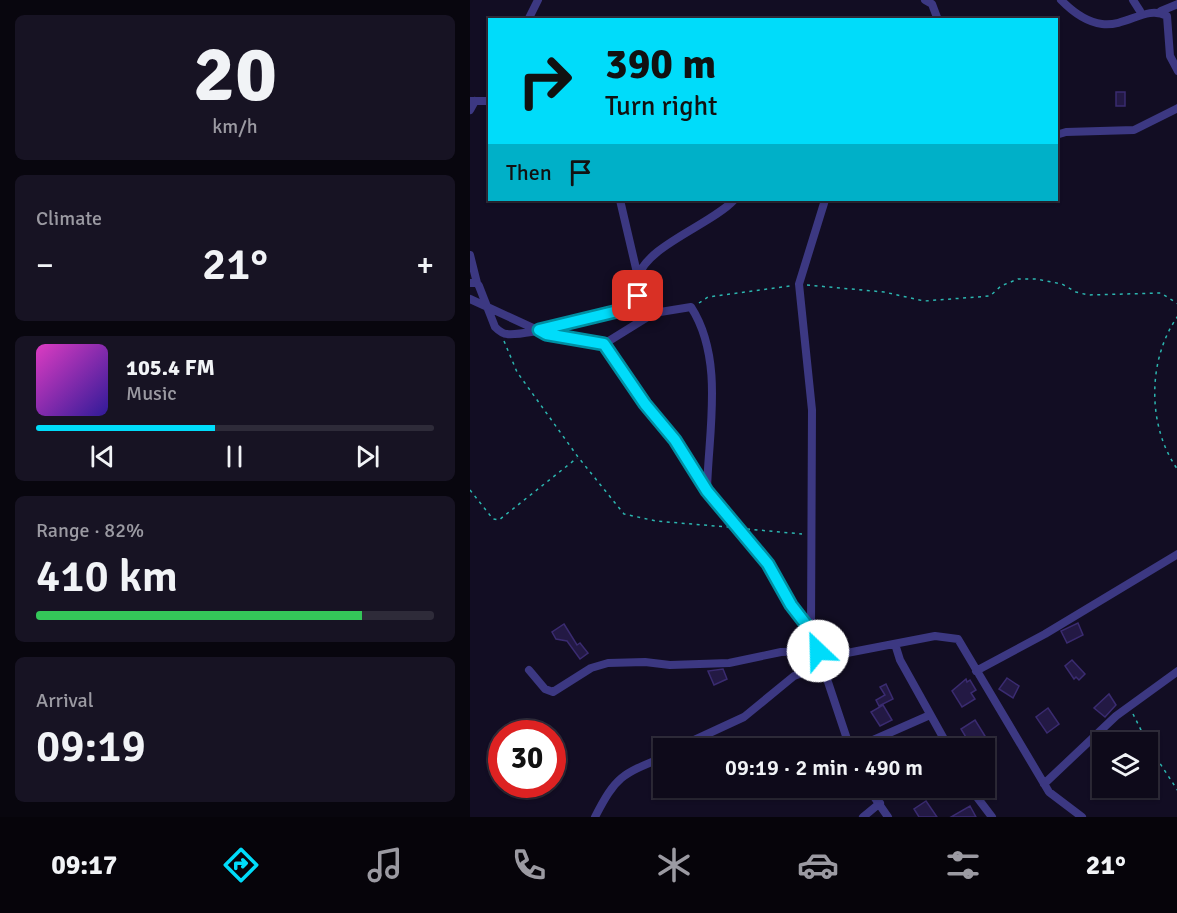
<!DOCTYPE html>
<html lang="en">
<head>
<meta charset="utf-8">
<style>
  :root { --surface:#0e0a1a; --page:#171323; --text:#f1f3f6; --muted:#9b9aa2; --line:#2e2b39; --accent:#00dcfa }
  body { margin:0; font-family:Signika,sans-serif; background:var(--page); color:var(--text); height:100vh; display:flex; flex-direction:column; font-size:22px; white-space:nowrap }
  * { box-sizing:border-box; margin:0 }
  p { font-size:20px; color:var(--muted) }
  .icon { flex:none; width:33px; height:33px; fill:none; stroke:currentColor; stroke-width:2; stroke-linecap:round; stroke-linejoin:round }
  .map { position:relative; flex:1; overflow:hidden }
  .side { display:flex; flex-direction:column; gap:15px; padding:15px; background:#08060e; width:470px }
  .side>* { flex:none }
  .banner { position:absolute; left:18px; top:18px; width:570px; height:183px; border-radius:0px; box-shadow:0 2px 4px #0004,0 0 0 2px var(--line); background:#00dcfa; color:#111; overflow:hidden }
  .tools { position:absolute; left:622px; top:732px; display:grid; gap:12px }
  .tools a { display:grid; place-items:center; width:66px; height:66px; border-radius:0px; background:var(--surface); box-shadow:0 2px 4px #0004,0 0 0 2px var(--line); font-size:30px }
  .speed { position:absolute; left:18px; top:720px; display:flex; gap:12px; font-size:30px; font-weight:700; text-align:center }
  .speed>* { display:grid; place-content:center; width:78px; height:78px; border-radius:50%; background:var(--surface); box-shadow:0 2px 4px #0004,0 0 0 2px var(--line); line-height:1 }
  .speed .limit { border:9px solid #d22; background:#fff; color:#111 }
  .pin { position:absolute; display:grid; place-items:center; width:51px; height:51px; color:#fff; margin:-26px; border-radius:12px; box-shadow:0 3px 9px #0006 }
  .me { position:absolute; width:66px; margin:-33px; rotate:336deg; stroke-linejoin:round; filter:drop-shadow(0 0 4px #0008) }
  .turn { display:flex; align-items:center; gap:21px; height:126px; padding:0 18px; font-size:27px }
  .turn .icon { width:78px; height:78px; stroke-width:2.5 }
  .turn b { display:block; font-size:42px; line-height:51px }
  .then { display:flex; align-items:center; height:57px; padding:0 18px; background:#0003; gap:12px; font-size:22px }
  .big { font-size:45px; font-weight:600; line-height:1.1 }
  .side .widget { flex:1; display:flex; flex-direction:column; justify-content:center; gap:9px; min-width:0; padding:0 21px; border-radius:9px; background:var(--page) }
  .side .dial { align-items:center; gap:0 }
  .dial b { font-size:78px; line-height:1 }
  .song { display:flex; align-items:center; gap:18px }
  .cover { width:72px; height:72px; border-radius:9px; background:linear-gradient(135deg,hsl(310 70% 55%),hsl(250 70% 35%)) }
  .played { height:6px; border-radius:3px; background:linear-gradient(90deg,var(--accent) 45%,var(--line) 45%) }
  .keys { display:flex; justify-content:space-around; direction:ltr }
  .heat { display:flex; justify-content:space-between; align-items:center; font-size:33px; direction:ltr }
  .charge { height:9px; border-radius:4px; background:linear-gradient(90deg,#34c759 82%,var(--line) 0) }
  .trip { position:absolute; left:183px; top:738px; width:342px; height:60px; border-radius:0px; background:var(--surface); box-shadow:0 2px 4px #0004,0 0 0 2px var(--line); font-weight:600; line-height:60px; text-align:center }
  .menu { display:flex; height:96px; justify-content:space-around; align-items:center; background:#06040a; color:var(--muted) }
  .menu .icon { width:42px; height:42px }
  .menu .selected { color:var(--accent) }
  .menu b { font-size:27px; color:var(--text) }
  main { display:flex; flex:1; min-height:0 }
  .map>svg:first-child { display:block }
  .building { fill:#231944; stroke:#3a2b70; stroke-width:1.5 }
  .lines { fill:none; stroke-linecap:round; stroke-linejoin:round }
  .path { stroke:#2cb6b0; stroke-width:1.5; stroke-dasharray:3 4.5; stroke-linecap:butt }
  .street { stroke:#3c3882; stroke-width:8 }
  .route-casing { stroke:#008fa2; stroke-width:15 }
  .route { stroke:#00dcfa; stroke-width:10 }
</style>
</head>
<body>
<main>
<section class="side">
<div class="widget dial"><b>20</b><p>km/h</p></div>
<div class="widget"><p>Climate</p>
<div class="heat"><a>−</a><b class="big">21°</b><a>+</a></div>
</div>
<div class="widget">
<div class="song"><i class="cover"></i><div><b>105.4 FM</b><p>Music</p></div></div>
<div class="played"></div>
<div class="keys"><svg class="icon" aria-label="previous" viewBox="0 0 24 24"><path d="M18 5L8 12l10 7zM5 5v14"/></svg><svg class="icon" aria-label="pause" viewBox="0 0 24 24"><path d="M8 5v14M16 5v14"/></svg><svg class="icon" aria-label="next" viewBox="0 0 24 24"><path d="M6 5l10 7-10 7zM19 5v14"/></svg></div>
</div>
<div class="widget"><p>Range · 82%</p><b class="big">410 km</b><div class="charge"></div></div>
<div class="widget"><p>Arrival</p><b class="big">09:19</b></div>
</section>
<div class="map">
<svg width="708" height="817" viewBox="0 0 708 817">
  <rect width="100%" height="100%" fill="#120d23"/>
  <path class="building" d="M 646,92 L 655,92 L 655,106 L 646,106 Z
    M 608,623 L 613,635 L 597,643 L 591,631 Z
    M 94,624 L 107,645 L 110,643 L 118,653 L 110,659 L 97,641 L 86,639 L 82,632 Z
    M 602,660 L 615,674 L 609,680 L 606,677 L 604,679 L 595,666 Z
    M 253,669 L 257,679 L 244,685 L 238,671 Z
    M 537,678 L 549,686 L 543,698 L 529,689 Z
    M 496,679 L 497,682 L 500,680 L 506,690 L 501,693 L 505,699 L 492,707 L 482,691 Z
    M 416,684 L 423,699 L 409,706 L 406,700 L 415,695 L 410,687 Z
    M 639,694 L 646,705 L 635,717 L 624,708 Z
    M 413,705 L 422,720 L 410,726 L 401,712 Z
    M 578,708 L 589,724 L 577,733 L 566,717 Z
    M 505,720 L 515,736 L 500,744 L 491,729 Z
    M 456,801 L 467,817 L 449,817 L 444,809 Z
    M 500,806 L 506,817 L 481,817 Z"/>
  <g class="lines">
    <path class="path" d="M 337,285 L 414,292 L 454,301 L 520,296 L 531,286 L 548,279 L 566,279 L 592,284 L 606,292 L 618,295 L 691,293 L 708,304
      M 229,303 L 238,297 L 320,286
      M 708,316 C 677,359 677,427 708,470
      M 34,341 L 47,372 L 108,457 L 154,514 L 186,521 L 258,527
      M 0,490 L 23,519 L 29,520 L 107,458
      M 277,529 L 332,534
      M 663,714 L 677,742
      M 678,745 L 708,791"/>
    <path class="street" d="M 455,0 L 462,4 L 468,20
      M 591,0 C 643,53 666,0 697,16 L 700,56 L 708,71
      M 663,0 L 670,11
      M 691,11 L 708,4
      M 58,20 L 68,0
      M 0,101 L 20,101
      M 0,110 L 5,101
      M 586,135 L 596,132 L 664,130 L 708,108
      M 150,200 L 168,277
      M 0,255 L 7,283
      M 0,283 L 7,283 L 9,286 L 25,327 C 28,330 32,334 37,334 C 52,337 162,313 167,301 C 169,293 166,285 168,278 C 174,247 242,224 264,200
      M 0,299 L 76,334 L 134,344 L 184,313 L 221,307 C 255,360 238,433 237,491
      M 134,344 L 175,404 L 205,440 L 237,491 L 298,564 L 321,605 L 341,631 L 380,748
      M 341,630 L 342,410 L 329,284 L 355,200
      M 425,644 L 430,660 L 479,748
      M 351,658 L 465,636 L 488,639 L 579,792 L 612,817
      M 59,670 L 75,689 L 83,692 L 121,668 L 138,663 L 175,662 L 200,665 L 259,663 L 311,652 L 348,651
      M 506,671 L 575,634 L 708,554
      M 207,748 L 274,717 L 324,676 L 354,665
      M 385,748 L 460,715
      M 574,784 L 646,716 L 708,671
      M 398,788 L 418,817
      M 500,788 L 522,817
      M 125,817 C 146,776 152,774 194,757
      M 393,817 L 410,803"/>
  </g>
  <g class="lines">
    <g class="route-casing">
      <path id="route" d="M 168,296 L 166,305 L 160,308 L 69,330 L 76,334 L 134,344 L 175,404 L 205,440 L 237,491 L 298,564 L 321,605 L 341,631 L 348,651"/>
    </g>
    <use href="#route" class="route"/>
  </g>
</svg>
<div class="tools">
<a><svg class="icon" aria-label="layers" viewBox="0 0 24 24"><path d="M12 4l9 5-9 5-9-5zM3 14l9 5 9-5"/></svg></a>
</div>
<div class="speed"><div class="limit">30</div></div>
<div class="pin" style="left:168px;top:296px;background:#d93025"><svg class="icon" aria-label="arrive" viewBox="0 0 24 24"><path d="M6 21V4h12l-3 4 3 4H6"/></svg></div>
<svg class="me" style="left:348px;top:651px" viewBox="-20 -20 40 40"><circle r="19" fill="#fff"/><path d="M0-13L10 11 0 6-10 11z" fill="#00dcfa"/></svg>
<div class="trip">09:19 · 2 min · 490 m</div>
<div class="banner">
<div class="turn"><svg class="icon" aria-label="right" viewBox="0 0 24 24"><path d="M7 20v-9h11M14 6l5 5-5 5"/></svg><div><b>390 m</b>Turn right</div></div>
<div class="then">Then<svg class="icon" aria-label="arrive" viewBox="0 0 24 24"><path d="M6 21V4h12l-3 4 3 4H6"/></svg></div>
</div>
</div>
</main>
<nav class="menu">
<b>09:17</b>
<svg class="icon selected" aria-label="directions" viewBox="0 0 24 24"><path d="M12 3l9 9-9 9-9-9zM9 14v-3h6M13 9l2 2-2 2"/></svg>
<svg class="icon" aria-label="music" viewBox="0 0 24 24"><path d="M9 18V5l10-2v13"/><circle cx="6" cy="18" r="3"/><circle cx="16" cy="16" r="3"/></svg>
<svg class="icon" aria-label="phone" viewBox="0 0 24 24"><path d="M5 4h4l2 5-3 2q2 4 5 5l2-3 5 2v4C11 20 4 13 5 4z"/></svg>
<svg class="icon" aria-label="climate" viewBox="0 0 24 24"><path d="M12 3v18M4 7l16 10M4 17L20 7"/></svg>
<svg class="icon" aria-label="car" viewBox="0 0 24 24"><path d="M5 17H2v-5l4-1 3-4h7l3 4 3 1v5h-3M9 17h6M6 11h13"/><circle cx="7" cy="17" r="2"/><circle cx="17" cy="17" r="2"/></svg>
<svg class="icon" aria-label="filters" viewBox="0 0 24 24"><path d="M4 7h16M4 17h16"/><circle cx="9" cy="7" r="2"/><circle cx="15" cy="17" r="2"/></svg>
<b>21°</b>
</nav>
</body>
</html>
